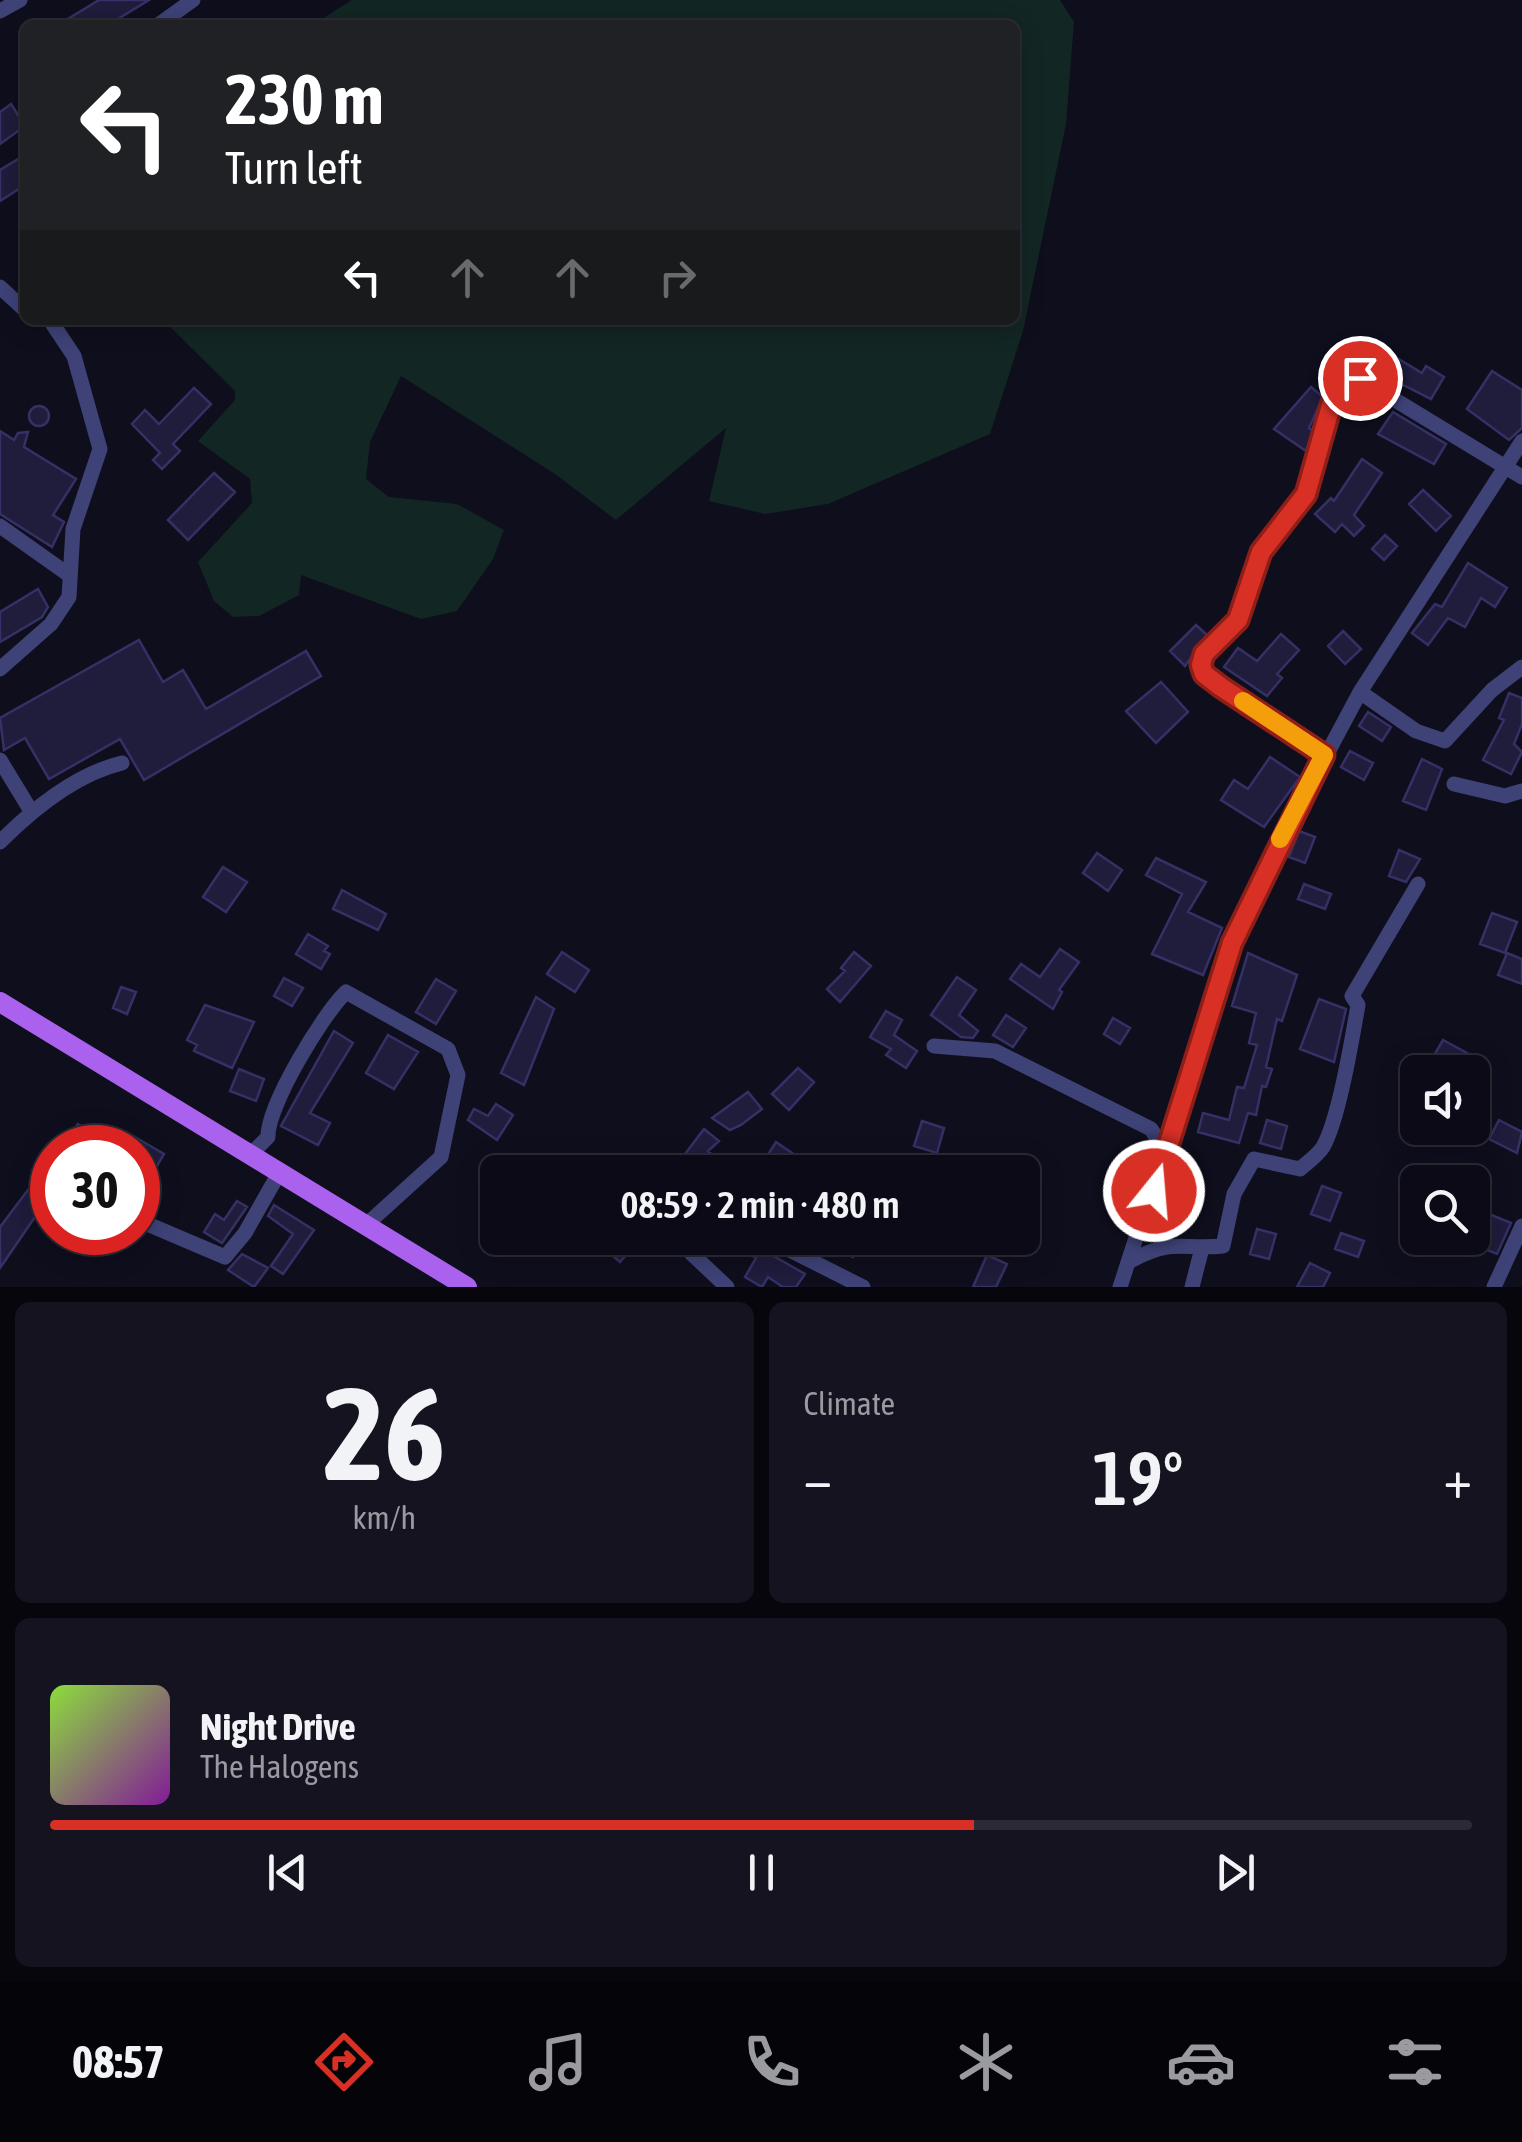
<!DOCTYPE html>
<html lang="en">
<head>
<meta charset="utf-8">
<style>
  :root { --surface:#0b0a16; --page:#14131f; --text:#f1f3f6; --muted:#9a9aa1; --line:#2b2b35; --accent:#d93025 }
  body { margin:0; font-family:"Asap Condensed",sans-serif; background:var(--page); color:var(--text); height:100vh; display:flex; flex-direction:column; font-size:38px; white-space:nowrap }
  * { box-sizing:border-box; margin:0 }
  p { font-size:32px; color:var(--muted) }
  .icon { flex:none; width:55px; height:55px; fill:none; stroke:currentColor; stroke-width:2; stroke-linecap:round; stroke-linejoin:round }
  .map { position:relative; height:1287px; overflow:hidden }
  .sheet { display:flex; flex-direction:column; gap:15px; padding:15px; background:#06060c; flex:1 }
  .sheet>* { flex:none }
  .top-card { position:absolute; left:20px; top:20px; width:1000px; height:305px; border-radius:15px; box-shadow:0 5px 25px #0003,0 0 0 2px var(--line); background:#202124; color:#fff; overflow:hidden }
  .buttons { position:absolute; left:1400px; top:1055px; display:grid; gap:20px }
  .buttons a { display:grid; place-items:center; width:90px; height:90px; border-radius:15px; background:var(--surface); box-shadow:0 5px 25px #0003,0 0 0 2px var(--line); font-size:50px }
  .speed { position:absolute; left:30px; top:1125px; display:flex; gap:20px; font-size:50px; font-weight:700; text-align:center }
  .speed>* { display:grid; place-content:center; width:130px; height:130px; border-radius:50%; background:var(--surface); box-shadow:0 5px 25px #0003,0 0 0 2px var(--line); line-height:1 }
  .speed .limit { border:15px solid #d22; background:#fff; color:#111 }
  .pin { position:absolute; display:grid; place-items:center; width:85px; height:85px; color:#fff; margin:-42px; border:5px solid #fff; border-radius:50%; box-shadow:0 2px 10px #0007 }
  .me { position:absolute; width:110px; margin:-55px; rotate:17deg; stroke-linejoin:round; filter:drop-shadow(0 0 8px #0008) }
  .turn { display:flex; align-items:center; gap:35px; height:210px; padding:0 40px; font-size:45px }
  .turn .icon { width:130px; height:130px; stroke-width:2.5 }
  .turn b { display:block; font-size:70px; line-height:85px }
  .lanes { display:flex; align-items:center; height:95px; padding:0 40px; background:#0003; justify-content:center; gap:50px; direction:ltr }
  .lanes .off { opacity:.35 }
  .big { font-size:75px; font-weight:600; line-height:1.1 }
  .sheet .widget { flex:1; display:flex; flex-direction:column; justify-content:center; gap:15px; min-width:0; padding:0 35px; border-radius:15px; background:var(--page) }
  .sheet .dial { align-items:center; gap:0 }
  .dial b { font-size:130px; line-height:1 }
  .song { display:flex; align-items:center; gap:30px }
  .cover { width:120px; height:120px; border-radius:15px; background:linear-gradient(135deg,hsl(90 70% 55%),hsl(290 70% 35%)) }
  .played { height:10px; border-radius:5px; background:linear-gradient(90deg,var(--accent) 65%,var(--line) 65%) }
  .keys { display:flex; justify-content:space-around; direction:ltr }
  .heat { display:flex; justify-content:space-between; align-items:center; font-size:55px; direction:ltr }
  .sheet .tiles { flex:1; display:grid; gap:15px; grid-template-columns:1fr 1fr }
  .widget:last-child { grid-column:span 2 }
  .trip { position:absolute; left:480px; top:1155px; width:560px; height:100px; border-radius:15px; background:var(--surface); box-shadow:0 5px 25px #0003,0 0 0 2px var(--line); font-weight:600; line-height:100px; text-align:center }
  .menu { display:flex; height:160px; justify-content:space-around; align-items:center; background:#040409; color:var(--muted) }
  .menu .icon { width:70px; height:70px }
  .menu .current { color:var(--accent) }
  .menu b { font-size:45px; color:var(--text) }
  .map>svg:first-child { display:block }
  .green { fill:#122623 }
  .building { fill:#1f1c3c; stroke:#353065; stroke-width:2.5 }
  .lines { fill:none; stroke-linecap:round; stroke-linejoin:round }
  .minor { stroke:#3e4277; stroke-width:15 }
  .major { stroke:#aa61ee; stroke-width:20 }
  .route-casing { stroke:#8d1f18; stroke-width:25 }
  .route { stroke:#d93025; stroke-width:18 }
  .slow { stroke:#f59e0b; stroke-width:18 }
</style>
</head>
<body>
<div class="map">
<svg width="1522" height="1287" viewBox="0 0 1522 1287">
  <rect width="100%" height="100%" fill="#0f0e1d"/>
  <path class="green" d="M 352,0 L 1060,0 L 1074,22 L 1066,124 L 1023,331 L 990,434 L 828,504 L 765,514 L 709,501 L 726,428 L 616,520 L 555,474 L 401,376 L 370,442 L 366,479 L 389,497 L 457,504 L 504,530 L 493,559 L 457,611 L 421,619 L 301,575 L 299,595 L 259,616 L 233,617 L 214,601 L 198,562 L 252,503 L 250,479 L 198,441 L 235,400 L 235,391 L 163,320 L 1015,320 L 1015,25 L 312,25 Z"/>
  <path class="building" d="M 99,0 L 149,0 L 108,25 L 58,25 Z
    M 11,104 L 25,126 L 0,144 L 0,112 Z
    M 25,155 L 25,185 L 0,201 L 0,170 Z
    M 1387,352 L 1422,373 L 1426,366 L 1444,377 L 1431,399 L 1376,371 Z
    M 1492,371 L 1522,390 L 1522,428 L 1509,440 L 1467,409 Z
    M 1311,387 L 1323,397 L 1309,428 L 1313,431 L 1306,451 L 1274,429 Z
    M 194,388 L 211,404 L 173,444 L 180,451 L 162,469 L 153,460 L 160,453 L 132,424 L 145,410 L 159,424 Z
    M29 416a10 10 0 1 1 20 0a10 10 0 1 1-20 0Z
    M 1393,412 L 1446,444 L 1434,464 L 1378,434 Z
    M 0,431 L 14,440 L 18,433 L 28,432 L 24,447 L 76,479 L 53,515 L 64,522 L 52,547 L 0,514 Z
    M 1362,459 L 1382,473 L 1354,515 L 1364,526 L 1354,536 L 1342,524 L 1335,532 L 1315,514 L 1331,498 L 1334,501 Z
    M 214,473 L 235,492 L 188,540 L 168,520 Z
    M 1423,490 L 1451,516 L 1436,531 L 1409,504 Z
    M 1385,535 L 1397,546 L 1384,560 L 1372,549 Z
    M 1468,563 L 1507,588 L 1495,607 L 1481,598 L 1465,627 L 1448,618 L 1428,645 L 1412,633 L 1435,604 L 1442,607 Z
    M 38,589 L 48,607 L 42,617 L 0,642 L 0,612 Z
    M 1196,625 L 1207,635 L 1185,666 L 1170,651 Z
    M 1343,631 L 1361,649 L 1345,664 L 1328,646 Z
    M 1281,634 L 1299,650 L 1277,674 L 1282,678 L 1267,696 L 1224,667 L 1238,648 L 1257,661 Z
    M 139,640 L 163,682 L 183,670 L 206,709 L 306,651 L 321,676 L 144,780 L 120,739 L 49,779 L 25,738 L 4,750 L 0,718 Z
    M 1161,682 L 1188,712 L 1156,743 L 1126,711 Z
    M 1509,693 L 1522,698 L 1522,724 L 1514,744 L 1522,752 L 1511,774 L 1483,760 L 1504,720 L 1499,718 Z
    M 1368,712 L 1391,727 L 1382,741 L 1359,726 Z
    M 1350,751 L 1373,763 L 1364,780 L 1341,767 Z
    M 1270,757 L 1300,777 L 1264,827 L 1221,800 L 1234,780 L 1248,789 Z
    M 1422,759 L 1442,769 L 1426,810 L 1403,801 Z
    M 1299,831 L 1315,837 L 1305,863 L 1289,857 Z
    M 1399,850 L 1420,859 L 1406,882 L 1389,876 Z
    M 1097,853 L 1122,870 L 1108,891 L 1083,873 Z
    M 1156,858 L 1206,882 L 1188,912 L 1222,928 L 1203,975 L 1152,954 L 1182,894 L 1146,875 Z
    M 223,867 L 247,882 L 226,912 L 203,897 Z
    M 1304,884 L 1331,894 L 1325,909 L 1298,899 Z
    M 342,890 L 386,914 L 378,930 L 333,909 Z
    M 1492,913 L 1517,922 L 1505,953 L 1480,944 Z
    M 308,934 L 328,946 L 324,951 L 330,954 L 321,969 L 296,954 Z
    M 1060,949 L 1079,962 L 1059,990 L 1062,992 L 1053,1009 L 1010,979 L 1021,964 L 1040,977 Z
    M 562,952 L 589,970 L 575,992 L 547,974 Z
    M 854,952 L 871,966 L 840,1002 L 827,989 L 845,971 L 841,968 Z
    M 1248,953 L 1297,975 L 1282,1021 L 1277,1019 L 1266,1067 L 1272,1069 L 1266,1087 L 1262,1086 L 1256,1115 L 1248,1113 L 1239,1143 L 1198,1132 L 1203,1113 L 1229,1120 L 1237,1087 L 1244,1088 L 1257,1045 L 1249,1043 L 1256,1013 L 1232,1006 Z
    M 1507,953 L 1522,959 L 1522,984 L 1498,975 Z
    M 957,977 L 976,990 L 959,1015 L 978,1031 L 973,1038 L 961,1037 L 931,1015 Z
    M 284,978 L 303,988 L 292,1006 L 274,996 Z
    M 436,979 L 456,991 L 436,1024 L 416,1012 Z
    M 121,987 L 136,992 L 127,1014 L 113,1008 Z
    M 536,997 L 554,1009 L 524,1085 L 501,1073 Z
    M 1319,999 L 1346,1009 L 1334,1062 L 1300,1049 Z
    M 205,1005 L 254,1022 L 232,1068 L 194,1051 L 197,1045 L 187,1040 Z
    M 886,1011 L 902,1020 L 894,1035 L 917,1051 L 906,1068 L 886,1055 L 891,1049 L 870,1037 Z
    M 1006,1015 L 1026,1028 L 1013,1047 L 993,1035 Z
    M 1113,1018 L 1130,1028 L 1120,1044 L 1104,1034 Z
    M 334,1031 L 353,1043 L 310,1113 L 330,1123 L 318,1145 L 281,1126 Z
    M 388,1035 L 418,1052 L 394,1089 L 366,1073 Z
    M 1443,1040 L 1467,1053 L 1458,1070 L 1433,1057 Z
    M 798,1068 L 814,1082 L 789,1110 L 772,1094 Z
    M 239,1069 L 264,1079 L 256,1101 L 230,1091 Z
    M 748,1092 L 762,1109 L 741,1125 L 730,1130 L 712,1118 Z
    M 496,1104 L 513,1115 L 497,1140 L 468,1120 L 474,1109 L 488,1116 Z
    M 1267,1120 L 1287,1126 L 1281,1149 L 1260,1143 Z
    M 1499,1120 L 1522,1132 L 1517,1153 L 1489,1139 Z
    M 922,1121 L 944,1128 L 937,1153 L 914,1146 Z
    M 78,1124 L 94,1135 L 85,1148 L 60,1148 Z
    M 704,1129 L 719,1141 L 708,1151 L 730,1172 L 693,1172 L 679,1162 Z
    M 128,1133 L 164,1154 L 157,1166 L 138,1155 L 138,1148 L 120,1148 Z
    M 776,1142 L 795,1155 L 792,1159 L 805,1172 L 792,1172 L 767,1156 Z
    M 52,1158 L 52,1192 L 0,1268 L 0,1227 Z
    M 1322,1186 L 1341,1193 L 1330,1221 L 1311,1214 Z
    M 237,1201 L 247,1207 L 222,1243 L 204,1232 L 215,1214 L 224,1220 Z
    M 274,1205 L 314,1230 L 283,1274 L 271,1266 L 293,1234 L 268,1216 Z
    M 1472,1207 L 1511,1223 L 1497,1254 L 1472,1244 Z
    M 1257,1229 L 1276,1234 L 1269,1259 L 1250,1254 Z
    M 1341,1233 L 1364,1241 L 1358,1257 L 1335,1249 Z
    M 592,1238 L 641,1238 L 620,1262 Z
    M 823,1238 L 867,1238 L 853,1257 Z
    M 744,1239 L 805,1274 L 796,1287 L 783,1287 L 768,1277 L 762,1287 L 745,1277 L 756,1258 L 739,1249 Z
    M 242,1254 L 268,1268 L 254,1287 L 228,1270 Z
    M 987,1255 L 1007,1264 L 996,1287 L 973,1287 Z
    M 1310,1263 L 1330,1273 L 1323,1287 L 1297,1287 Z"/>
  <g class="lines">
    <path class="minor" d="M 0,11 L 20,0
      M 158,25 L 193,0
      M 0,287 L 25,310
      M 0,526 L 69,575
      M 0,669 L 51,624 L 69,597 L 73,529 L 100,449 L 74,356 L 50,320
      M 1360,692 L 1416,731 L 1445,741 L 1492,690 L 1522,667
      M 1324,755 L 1221,687 L 1204,674 L 1201,665 L 1204,654 L 1239,620 L 1261,552 L 1307,494 L 1333,402 L 1359,378 L 1522,477
      M 0,760 L 31,811
      M 1454,784 L 1505,796 L 1522,791
      M 0,842 C 33,809 76,774 122,763
      M 934,1046 L 995,1051 L 1151,1129 L 1166,1153
      M 250,1155 L 268,1137 C 267,1106 323,1014 346,992 L 448,1049 L 458,1075 L 441,1157 L 366,1225
      M 138,1220 L 225,1257 L 245,1233 L 279,1173
      M 689,1238 L 691,1253 L 727,1287
      M 766,1238 L 863,1287
      M 1132,1260 C 1175,1238 1180,1250 1223,1246 L 1234,1194 L 1254,1159 L 1300,1169 C 1308,1162 1318,1155 1323,1147 C 1339,1119 1352,1039 1358,1005 L 1352,996 L 1418,884
      M 1120,1287 L 1232,943 L 1265,870 L 1360,692 L 1522,441
      M 1192,1287 L 1202,1248
      M 1494,1287 L 1522,1226"/>
    <path class="major" d="M 0,1002 L 467,1287"/>
  </g>
  <g class="lines">
    <g class="route-casing">
      <path id="route" d="M 1154,1191 L 1232,943 L 1324,755 L 1221,687 L 1204,674 L 1201,665 L 1204,654 L 1238,620 L 1261,552 L 1306,494 L 1332,402 L 1360,378"/>
    </g>
    <use href="#route" class="route"/>
    <path class="slow" d="M 1243,701 L 1324,755 L 1280,839"/>
  </g>
</svg>
<div class="buttons">
<a><svg class="icon" aria-label="sound" viewBox="0 0 24 24"><path d="M4 9h4l5-4v14l-5-4H4zM17 9q2 3 0 6"/></svg></a>
<a><svg class="icon" aria-label="search" viewBox="0 0 24 24"><circle cx="10" cy="10" r="6"/><path d="M15 15l6 6"/></svg></a>
</div>
<div class="speed"><div class="limit">30</div></div>
<div class="pin" style="left:1360px;top:378px;background:#d93025"><svg class="icon" aria-label="arrive" viewBox="0 0 24 24"><path d="M6 21V4h12l-3 4 3 4H6"/></svg></div>
<svg class="me" style="left:1154px;top:1191px" viewBox="-20 -20 40 40"><circle r="17" fill="#d93025" stroke="#fff" stroke-width="3"/><path d="M0-11L8 9 0 5-8 9z" fill="#fff"/></svg>
<div class="trip">08:59 · 2 min · 480 m</div>
<div class="top-card">
<div class="turn"><svg class="icon" aria-label="left" viewBox="0 0 24 24"><path d="M17 20v-9H6M10 6l-5 5 5 5"/></svg><div><b>230 m</b>Turn left</div></div>
<div class="lanes"><svg class="icon" aria-label="left" viewBox="0 0 24 24"><path d="M17 20v-9H6M10 6l-5 5 5 5"/></svg><svg class="icon off" aria-label="ahead" viewBox="0 0 24 24"><path d="M12 20V5M6 11l6-6 6 6"/></svg><svg class="icon off" aria-label="ahead" viewBox="0 0 24 24"><path d="M12 20V5M6 11l6-6 6 6"/></svg><svg class="icon off" aria-label="right" viewBox="0 0 24 24"><path d="M7 20v-9h11M14 6l5 5-5 5"/></svg></div>
</div>
</div>
<section class="sheet">
<div class="tiles">
<div class="widget dial"><b>26</b><p>km/h</p></div>
<div class="widget"><p>Climate</p>
<div class="heat"><a>−</a><b class="big">19°</b><a>+</a></div>
</div>
<div class="widget">
<div class="song"><i class="cover"></i><div><b>Night Drive</b><p>The Halogens</p></div></div>
<div class="played"></div>
<div class="keys"><svg class="icon" aria-label="previous" viewBox="0 0 24 24"><path d="M18 5L8 12l10 7zM5 5v14"/></svg><svg class="icon" aria-label="pause" viewBox="0 0 24 24"><path d="M8 5v14M16 5v14"/></svg><svg class="icon" aria-label="next" viewBox="0 0 24 24"><path d="M6 5l10 7-10 7zM19 5v14"/></svg></div>
</div>
</div>
</section>
<nav class="menu">
<b>08:57</b>
<svg class="icon current" aria-label="directions" viewBox="0 0 24 24"><path d="M12 3l9 9-9 9-9-9zM9 14v-3h6M13 9l2 2-2 2"/></svg>
<svg class="icon" aria-label="music" viewBox="0 0 24 24"><path d="M9 18V5l10-2v13"/><circle cx="6" cy="18" r="3"/><circle cx="16" cy="16" r="3"/></svg>
<svg class="icon" aria-label="phone" viewBox="0 0 24 24"><path d="M5 4h4l2 5-3 2q2 4 5 5l2-3 5 2v4C11 20 4 13 5 4z"/></svg>
<svg class="icon" aria-label="climate" viewBox="0 0 24 24"><path d="M12 3v18M4 7l16 10M4 17L20 7"/></svg>
<svg class="icon" aria-label="car" viewBox="0 0 24 24"><path d="M5 17H2v-5l4-1 3-4h7l3 4 3 1v5h-3M9 17h6M6 11h13"/><circle cx="7" cy="17" r="2"/><circle cx="17" cy="17" r="2"/></svg>
<svg class="icon" aria-label="filters" viewBox="0 0 24 24"><path d="M4 7h16M4 17h16"/><circle cx="9" cy="7" r="2"/><circle cx="15" cy="17" r="2"/></svg>
</nav>
</body>
</html>
